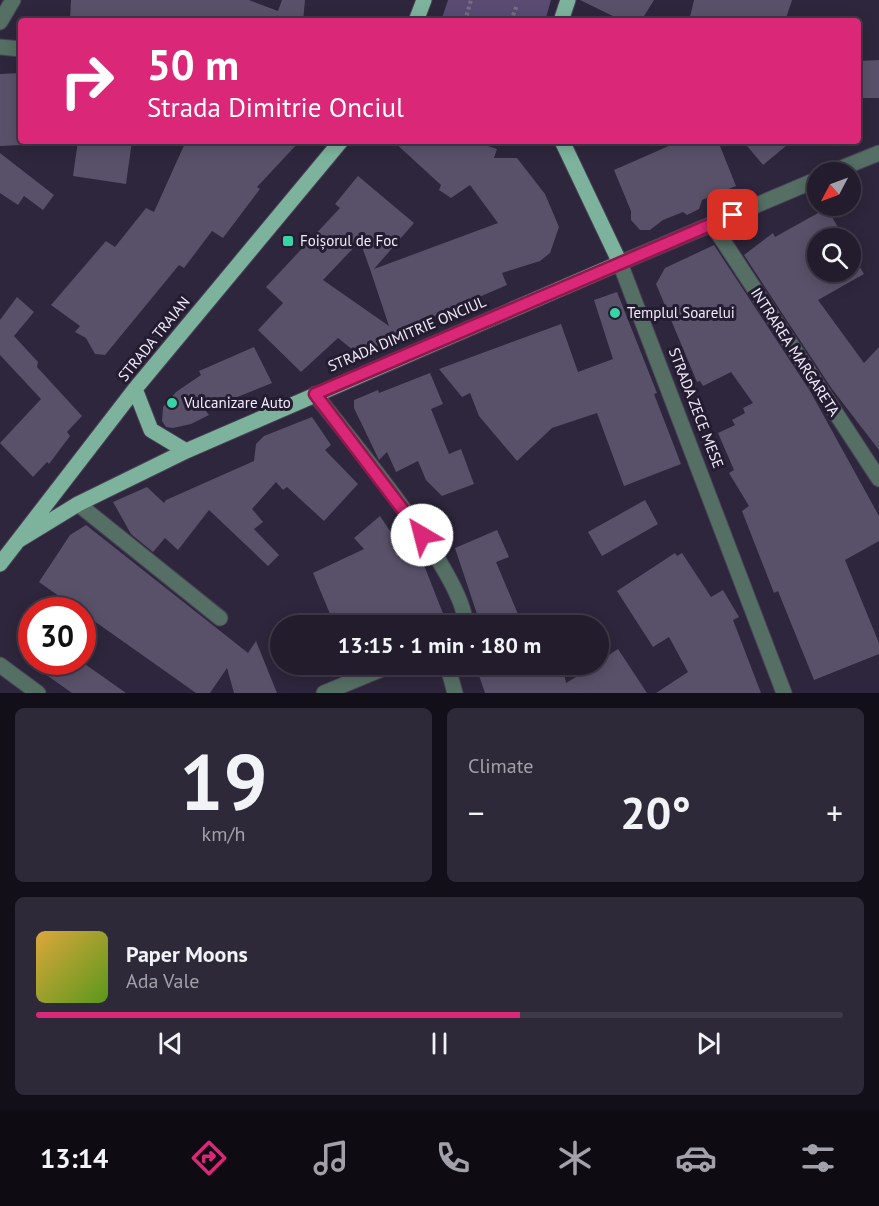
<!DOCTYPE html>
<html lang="en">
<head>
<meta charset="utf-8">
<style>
  :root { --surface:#221c2d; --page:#2e2939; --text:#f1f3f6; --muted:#a2a1aa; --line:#3f3a49; --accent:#db2777 }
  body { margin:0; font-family:"PT Sans",sans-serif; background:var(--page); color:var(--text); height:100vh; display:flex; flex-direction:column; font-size:22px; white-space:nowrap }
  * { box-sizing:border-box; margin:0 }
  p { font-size:20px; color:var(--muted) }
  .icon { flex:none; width:33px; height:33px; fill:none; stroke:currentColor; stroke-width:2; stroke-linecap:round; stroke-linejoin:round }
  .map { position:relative; height:693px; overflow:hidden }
  .drawer { display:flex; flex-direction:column; gap:15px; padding:15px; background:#130f19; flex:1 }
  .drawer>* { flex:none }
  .top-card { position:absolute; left:18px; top:18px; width:843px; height:126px; border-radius:6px; box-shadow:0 3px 15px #0003,0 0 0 2px var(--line); background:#db2777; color:#fff; overflow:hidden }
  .needle { width:39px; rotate:229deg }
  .tools { position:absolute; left:807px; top:162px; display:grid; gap:12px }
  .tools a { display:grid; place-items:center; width:54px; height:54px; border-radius:50%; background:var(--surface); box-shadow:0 3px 15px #0003,0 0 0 2px var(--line); font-size:30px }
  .speed { position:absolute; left:18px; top:597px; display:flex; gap:12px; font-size:30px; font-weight:700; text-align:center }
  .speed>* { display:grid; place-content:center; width:78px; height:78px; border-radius:50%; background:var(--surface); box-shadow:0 3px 15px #0003,0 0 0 2px var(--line); line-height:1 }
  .speed .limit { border:9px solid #d22; background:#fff; color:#111 }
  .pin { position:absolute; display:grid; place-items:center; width:51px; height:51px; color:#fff; margin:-26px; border-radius:12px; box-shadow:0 3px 9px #0006 }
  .me { position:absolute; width:66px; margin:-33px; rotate:323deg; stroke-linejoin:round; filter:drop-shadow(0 0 4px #0008) }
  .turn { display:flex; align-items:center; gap:21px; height:126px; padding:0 30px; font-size:27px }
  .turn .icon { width:78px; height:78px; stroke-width:2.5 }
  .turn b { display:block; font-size:42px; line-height:51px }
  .big { font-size:45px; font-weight:600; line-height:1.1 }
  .drawer .card { flex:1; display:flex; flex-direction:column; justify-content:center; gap:9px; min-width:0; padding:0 21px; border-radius:9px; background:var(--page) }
  .drawer .dial { align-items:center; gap:0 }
  .dial b { font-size:78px; line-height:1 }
  .song { display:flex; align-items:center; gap:18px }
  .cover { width:72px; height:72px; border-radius:9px; background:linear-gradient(135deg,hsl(40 70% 55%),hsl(90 70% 35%)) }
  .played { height:6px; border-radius:3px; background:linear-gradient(90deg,var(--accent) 60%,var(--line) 60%) }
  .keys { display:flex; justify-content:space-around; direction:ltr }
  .heat { display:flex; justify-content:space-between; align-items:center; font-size:33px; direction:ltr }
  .drawer .tiles { flex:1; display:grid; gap:15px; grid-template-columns:1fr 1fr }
  .card:last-child { grid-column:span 2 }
  .trip { position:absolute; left:270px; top:615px; width:339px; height:60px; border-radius:30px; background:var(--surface); box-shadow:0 3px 15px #0003,0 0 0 2px var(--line); font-weight:600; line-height:60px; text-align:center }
  .menu { display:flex; height:96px; justify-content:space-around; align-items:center; background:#0e0b12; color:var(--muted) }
  .menu .icon { width:42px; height:42px }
  .menu .active { color:var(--accent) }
  .menu b { font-size:27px; color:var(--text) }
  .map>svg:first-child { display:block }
  .green { fill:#594b72 }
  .building { fill:#595169; fill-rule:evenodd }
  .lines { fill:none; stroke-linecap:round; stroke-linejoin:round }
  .minor-casing { stroke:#494257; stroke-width:17 }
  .major-casing { stroke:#494257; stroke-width:17 }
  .path { stroke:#756e82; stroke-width:4; stroke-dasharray:3 3; stroke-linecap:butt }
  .minor { stroke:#556f64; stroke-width:15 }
  .major { stroke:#7db39d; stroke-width:15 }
  .route-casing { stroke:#8e194d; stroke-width:15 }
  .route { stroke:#db2777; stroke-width:10 }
  .poi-dot { fill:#39d4a5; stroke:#241c31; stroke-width:2 }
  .labels { text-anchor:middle; stroke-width:6; stroke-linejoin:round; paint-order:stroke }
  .poi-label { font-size:15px; fill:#f2edfc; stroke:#241c31; text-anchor:start }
  .street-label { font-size:15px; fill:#f2edfc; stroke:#241c31 }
</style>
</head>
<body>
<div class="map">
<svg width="879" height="693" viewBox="0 0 879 693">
  <rect width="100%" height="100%" fill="#2e263c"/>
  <path class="green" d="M 448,0 L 551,0 L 545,21 L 441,21 Z"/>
  <path class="building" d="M 71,0 L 249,0 L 278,11 L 282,0 L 305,0 L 303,21 L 70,21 Z
    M 580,0 L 654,0 L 641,21 L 623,21 Z
    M 694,0 L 792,0 L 785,21 L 689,21 Z
    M 879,60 L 879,98 L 858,98 L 858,61 Z
    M 21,73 L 21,145 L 0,146 L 0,74 Z
    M 78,141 L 132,141 L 126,184 L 73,176 Z
    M 186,141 L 300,141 L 257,187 L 260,189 L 223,238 L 212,231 L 184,268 L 179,265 L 105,355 L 95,354 L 86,338 L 75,332 L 80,326 L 51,305 L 106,241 L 115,247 L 146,208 L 154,212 Z
    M 393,141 L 473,141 L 497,149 L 494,158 L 517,158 L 545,194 L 559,227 L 550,253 L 540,261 L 502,273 L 507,285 L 428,319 L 429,322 L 370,350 L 366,346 L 358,354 L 338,338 L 301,372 L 258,330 L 283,303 L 266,287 L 340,208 L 335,204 L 358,176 L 414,223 L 374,269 L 498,223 L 470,185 L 451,198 L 439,190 L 441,185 ZM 360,241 L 371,272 L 389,326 L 323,280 Z
    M 680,141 L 718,141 L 736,186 L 702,200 L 699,209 L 687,215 L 683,212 L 663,220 L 650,230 L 640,230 L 631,220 L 631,211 L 614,170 Z
    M 743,141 L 792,141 L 763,165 Z
    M 0,153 L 54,195 L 43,210 L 24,196 L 18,205 L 0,193 Z
    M 827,208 L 844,238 L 818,238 L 818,272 L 850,272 L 850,250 L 864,274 L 818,300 L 864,363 L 879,347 L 879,450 L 832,389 L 744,255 L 773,233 L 775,237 Z
    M 714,245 L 810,391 L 879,516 L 879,541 L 845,560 L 879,643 L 879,654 L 814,680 L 778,591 L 774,593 L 742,511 L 749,506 L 729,473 L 734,470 L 718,433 L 735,425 L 732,420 L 745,413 L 743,408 L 753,403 L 731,372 L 703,386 L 700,381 L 697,382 L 656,284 L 665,268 Z
    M 617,292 L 657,393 L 654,394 L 681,464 L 624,486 L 597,413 L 552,428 L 517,461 L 479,416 L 470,393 L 462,397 L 439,369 L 561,324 L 578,372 L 613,359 L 594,300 Z
    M 17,297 L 34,312 L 14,336 L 38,362 L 37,367 L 82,416 L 67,432 L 70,436 L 49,464 L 47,462 L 33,477 L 0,443 L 41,399 L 0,355 L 0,320 Z
    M 254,347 L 272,383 L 205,410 L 209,415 L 191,424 L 173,428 L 166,427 L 162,421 L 163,407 L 176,392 L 201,375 L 199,371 Z
    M 430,373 L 443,404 L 431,409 L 449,454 L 461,449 L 474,484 L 442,496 L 426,480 L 418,461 L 396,472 L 387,452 L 379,460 L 354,408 L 354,400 L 378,390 L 379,393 Z
    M 312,417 L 331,445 L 325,450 L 358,484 L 324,521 L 287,487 L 283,490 L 276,482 L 252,509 L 263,522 L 254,529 L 279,555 L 268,566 L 209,510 L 178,550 L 165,538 L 153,552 L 131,534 L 113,502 L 147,487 L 164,503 L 166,500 L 254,461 L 256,444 L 264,436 Z
    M 645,500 L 658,524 L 602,556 L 588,532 Z
    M 380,516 L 404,552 L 416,545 L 448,626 L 335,626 L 313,573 L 364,549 L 354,538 Z
    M 86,525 L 248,653 L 256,641 L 277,693 L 234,693 L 227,668 L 210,693 L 196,693 L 39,582 L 70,535 Z
    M 497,530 L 509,557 L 496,562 L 523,626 L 481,626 L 455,548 Z
    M 675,553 L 677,556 L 682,553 L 711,597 L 723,590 L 739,617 L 733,620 L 761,693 L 656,693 L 688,672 L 669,637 L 653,647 L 617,591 Z
    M 618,649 L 647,693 L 485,693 L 475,664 L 562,664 L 566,683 L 598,664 L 598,662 Z
    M 28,662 L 82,662 L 126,693 L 72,693 Z"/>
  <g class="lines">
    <g class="minor-casing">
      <path id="minor" d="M 0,22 L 13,0
        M 0,47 L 21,49
        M 832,172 L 879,153
        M 712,224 L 879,479
        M 315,394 C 346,435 470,581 465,626
        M 78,504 L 220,618
        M 447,664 L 455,693
        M 0,665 L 38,693
        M 324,693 L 394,664
        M 784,693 L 620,263 L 818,179"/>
    </g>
    <g class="major-casing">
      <path id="major" d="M 416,21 L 424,0
        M 561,21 L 568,0
        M 135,389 L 151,430 L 186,451
        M 19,540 L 78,504 L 186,451 L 620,263 L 562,141
        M 0,564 L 135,389 L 341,141"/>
    </g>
    <path class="path" d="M 465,21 L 471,0
      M 511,21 L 517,5"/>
    <use href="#minor" class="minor"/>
    <use href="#major" class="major"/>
  </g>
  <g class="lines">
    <g class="route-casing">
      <path id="route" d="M 422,535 L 315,394 L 733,215"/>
    </g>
    <use href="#route" class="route"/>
  </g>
  <g class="poi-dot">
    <rect x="282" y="235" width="12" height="12" rx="3"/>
    <circle cx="615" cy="313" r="6"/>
    <circle cx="172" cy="403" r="6"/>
  </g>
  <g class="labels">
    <g class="poi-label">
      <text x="300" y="246">Foișorul de Foc</text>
      <text x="627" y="318">Templul Soarelui</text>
      <text x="184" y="408">Vulcanizare Auto</text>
    </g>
    <g class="street-label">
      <text transform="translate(407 334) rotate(-23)" y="5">STRADA DIMITRIE ONCIUL</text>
      <text transform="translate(154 339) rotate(-51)" y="5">STRADA TRAIAN</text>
      <text transform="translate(795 352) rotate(57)" y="5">INTRAREA MARGARETA</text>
      <text transform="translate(696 408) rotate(69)" y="5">STRADA ZECE MESE</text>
    </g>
  </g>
</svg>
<div class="tools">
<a><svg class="needle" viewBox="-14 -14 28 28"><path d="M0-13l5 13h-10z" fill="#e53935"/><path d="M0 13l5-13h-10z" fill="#a2a1aa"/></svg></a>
<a><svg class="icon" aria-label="search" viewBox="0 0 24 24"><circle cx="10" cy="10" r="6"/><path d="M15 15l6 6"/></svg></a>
</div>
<div class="speed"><div class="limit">30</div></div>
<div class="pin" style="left:733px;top:215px;background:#d93025"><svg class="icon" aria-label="arrive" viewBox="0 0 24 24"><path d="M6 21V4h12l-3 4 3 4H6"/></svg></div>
<svg class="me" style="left:422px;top:535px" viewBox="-20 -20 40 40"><circle r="19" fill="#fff"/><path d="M0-13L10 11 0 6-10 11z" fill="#db2777"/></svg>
<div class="trip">13:15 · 1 min · 180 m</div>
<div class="top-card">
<div class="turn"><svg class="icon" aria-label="right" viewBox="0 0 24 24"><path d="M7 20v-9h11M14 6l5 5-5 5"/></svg><div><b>50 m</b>Strada Dimitrie Onciul</div></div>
</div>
</div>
<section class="drawer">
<div class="tiles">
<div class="card dial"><b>19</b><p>km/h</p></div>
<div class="card"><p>Climate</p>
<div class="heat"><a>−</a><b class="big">20°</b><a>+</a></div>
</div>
<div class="card">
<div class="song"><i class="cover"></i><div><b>Paper Moons</b><p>Ada Vale</p></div></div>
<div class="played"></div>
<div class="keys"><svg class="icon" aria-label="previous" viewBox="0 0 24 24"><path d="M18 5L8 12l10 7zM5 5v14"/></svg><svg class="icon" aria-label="pause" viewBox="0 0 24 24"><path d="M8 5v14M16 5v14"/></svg><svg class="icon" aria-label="next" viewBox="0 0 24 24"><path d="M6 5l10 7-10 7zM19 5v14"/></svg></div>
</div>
</div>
</section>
<nav class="menu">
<b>13:14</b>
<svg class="icon active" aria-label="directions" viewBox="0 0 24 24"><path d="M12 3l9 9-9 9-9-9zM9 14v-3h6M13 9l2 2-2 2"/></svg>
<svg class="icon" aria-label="music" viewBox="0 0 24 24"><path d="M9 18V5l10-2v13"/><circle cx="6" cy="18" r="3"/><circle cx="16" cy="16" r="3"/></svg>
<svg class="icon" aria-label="phone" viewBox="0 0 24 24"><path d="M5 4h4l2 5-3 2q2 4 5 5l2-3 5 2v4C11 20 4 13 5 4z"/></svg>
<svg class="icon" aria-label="climate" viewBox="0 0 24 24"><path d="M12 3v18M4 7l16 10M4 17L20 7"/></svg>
<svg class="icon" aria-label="car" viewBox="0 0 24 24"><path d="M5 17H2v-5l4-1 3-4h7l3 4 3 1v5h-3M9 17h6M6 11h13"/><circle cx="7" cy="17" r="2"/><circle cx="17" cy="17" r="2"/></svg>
<svg class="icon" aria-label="filters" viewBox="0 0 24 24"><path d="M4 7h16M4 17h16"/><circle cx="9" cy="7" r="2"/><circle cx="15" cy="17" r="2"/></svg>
</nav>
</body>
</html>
